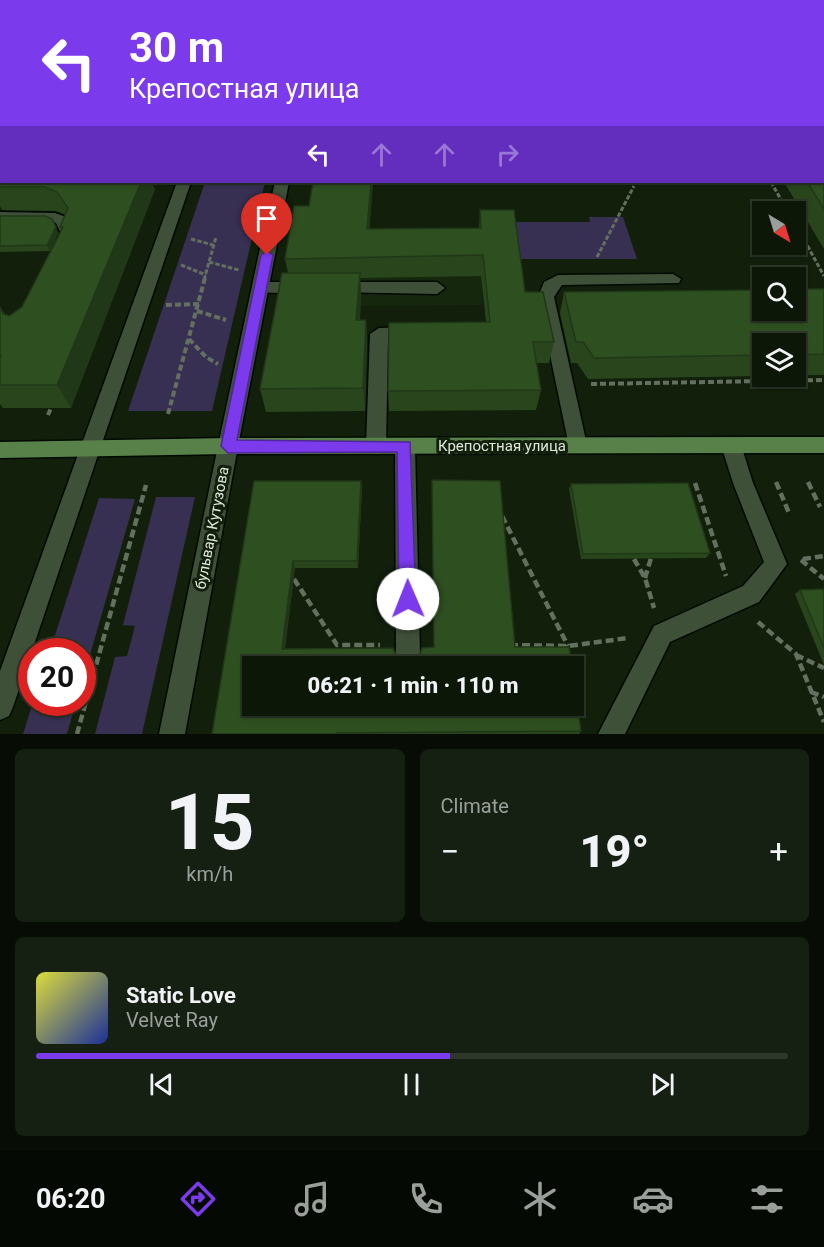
<!DOCTYPE html>
<html lang="en">
<head>
<meta charset="utf-8">
<style>
  :root { --surface:#0d1708; --page:#162012; --text:#f1f3f6; --muted:#9a9f9c; --line:#2d3629; --accent:#7c3aed }
  body { margin:0; font-family:Roboto,sans-serif; background:var(--page); color:var(--text); height:100vh; display:flex; flex-direction:column; font-size:22px; white-space:nowrap }
  * { box-sizing:border-box; margin:0 }
  p { font-size:20px; color:var(--muted) }
  .icon { flex:none; width:33px; height:33px; fill:none; stroke:currentColor; stroke-width:2; stroke-linecap:round; stroke-linejoin:round }
  .map { position:relative; height:734px; overflow:hidden }
  .details { display:flex; flex-direction:column; gap:15px; padding:15px; background:#070d04; flex:1 }
  .details>* { flex:none }
  .guide { position:absolute; left:0px; top:0px; width:825px; height:183px; box-shadow:0 2px 4px #0004,0 0 0 2px var(--line); background:#7c3aed; color:#fff; overflow:hidden }
  .needle { width:39px; rotate:142deg }
  .fabs { position:absolute; left:752px; top:201px; display:grid; gap:12px }
  .fabs a { display:grid; place-items:center; width:54px; height:54px; border-radius:0px; background:var(--surface); box-shadow:0 2px 4px #0004,0 0 0 2px var(--line); font-size:30px }
  .speed { position:absolute; left:18px; top:638px; display:flex; gap:12px; font-size:30px; font-weight:700; text-align:center }
  .speed>* { display:grid; place-content:center; width:78px; height:78px; border-radius:50%; background:var(--surface); box-shadow:0 2px 4px #0004,0 0 0 2px var(--line); line-height:1 }
  .speed .limit { border:9px solid #d22; background:#fff; color:#111 }
  .pin { position:absolute; display:grid; place-items:center; width:51px; height:51px; color:#fff; margin:-62px -26px; border-radius:50% 50% 50% 0; rotate:-45deg; box-shadow:0 0 6px #0007 }
  .pin .icon { rotate:45deg }
  .me { position:absolute; width:66px; margin:-33px; rotate:359deg; stroke-linejoin:round; filter:drop-shadow(0 0 4px #0008) }
  .turn { display:flex; align-items:center; gap:21px; height:126px; padding:0 30px; font-size:27px }
  .turn .icon { width:78px; height:78px; stroke-width:2.5 }
  .turn b { display:block; font-size:42px; line-height:51px }
  .lanes { display:flex; align-items:center; height:57px; padding:0 30px; background:#0003; justify-content:center; gap:30px; direction:ltr }
  .lanes .off { opacity:.35 }
  .big { font-size:45px; font-weight:800; line-height:1.1 }
  .details .card { flex:1; display:flex; flex-direction:column; justify-content:center; gap:9px; min-width:0; padding:0 21px; border-radius:9px; background:var(--page) }
  .details .dial { align-items:center; gap:0 }
  .dial b { font-size:78px; line-height:1 }
  .song { display:flex; align-items:center; gap:18px }
  .cover { width:72px; height:72px; border-radius:9px; background:linear-gradient(135deg,hsl(60 70% 55%),hsl(230 70% 35%)) }
  .played { height:6px; border-radius:3px; background:linear-gradient(90deg,var(--accent) 55%,var(--line) 55%) }
  .keys { display:flex; justify-content:space-around; direction:ltr }
  .heat { display:flex; justify-content:space-between; align-items:center; font-size:33px; direction:ltr }
  .details .tiles { flex:1; display:grid; gap:15px; grid-template-columns:1fr 1fr }
  .card:last-child { grid-column:span 2 }
  .trip { position:absolute; left:242px; top:656px; width:342px; height:60px; border-radius:0px; background:var(--surface); box-shadow:0 2px 4px #0004,0 0 0 2px var(--line); font-weight:800; line-height:60px; text-align:center }
  .tab-bar { display:flex; height:96px; justify-content:space-around; align-items:center; background:#050903; color:var(--muted) }
  .tab-bar .icon { width:42px; height:42px }
  .tab-bar .active { color:var(--accent) }
  .tab-bar b { font-size:27px; color:var(--text) }
  .map>svg:first-child { display:block }
  .built { fill:#15280d }
  .green { fill:#373052 }
  .lines { fill:none; stroke-linecap:round; stroke-linejoin:round }
  .service-casing { stroke:#010900; stroke-width:3 }
  .minor-casing { stroke:#010900; stroke-width:3 }
  .tertiary-casing { stroke:#010900; stroke-width:3 }
  .primary-casing { stroke:#010900; stroke-width:3 }
  .path-far2 { stroke:#64705f; stroke-width:3; stroke-dasharray:4.5 2; stroke-linecap:butt }
  .path-far1 { stroke:#64705f; stroke-width:4; stroke-dasharray:6 3; stroke-linecap:butt }
  .path { stroke:#64705f; stroke-width:4.5; stroke-dasharray:8 4; stroke-linecap:butt }
  .service { fill:#3f5039; fill-rule:evenodd }
  .minor { fill:#3f5039; fill-rule:evenodd }
  .tertiary { fill:#3f5039; fill-rule:evenodd }
  .primary { fill:#588049; fill-rule:evenodd }
  .wall { fill:#28451c }
  .shaded-wall { fill:#203817 }
  .building { fill:#2e5021; stroke:#203817; stroke-width:1.5 }
  .route { fill:#7c3aed; stroke:#51269a; stroke-width:1.5 }
  .labels { text-anchor:middle; stroke-width:6; stroke-linejoin:round; paint-order:stroke }
  .street-label { font-size:15px; fill:#dde7da; stroke:#111f0b }
</style>
</head>
<body>
<div class="map">
<svg width="824" height="734" viewBox="0 0 824 734">
  <rect width="100%" height="100%" fill="#111f0b"/>
  <path class="built" d="M 478,231 L 483,305 L 361,306 L 361,297 L 289,280 L 369,233 Z"/>
  <path class="green" d="M 205,182 L 265,182 L 212,411 L 128,411 Z
    M 589,217 L 623,217 L 637,259 L 516,259 L 509,222 L 590,222 Z
    M 156,497 L 195,497 L 142,734 L 95,734 L 115,657 L 127,656 L 135,626 L 123,625 Z
    M 99,498 L 135,499 L 83,679 L 82,651 L 50,651 Z
    M 33,702 L 76,702 L 67,734 L 23,734 Z"/>
  <g class="lines">
    <g class="service-casing">
      <path id="service" d="M 219,0 L 229,0 L 229,2 L 219,2 Z
        M 275,182 L 289,182 L 279,234 L 271,239 L 263,234 Z
        M 0,212 L 55,213 L 66,217 L 77,233 L 70,245 L 60,245 L 57,242 L 61,233 L 56,223 L 48,220 L 0,220 Z
        M 673,274 L 681,279 L 679,283 L 562,285 L 554,297 L 587,445 L 584,451 L 577,453 L 570,451 L 538,297 L 544,282 L 558,275 Z
        M 260,282 L 303,282 L 311,288 L 303,294 L 254,292 L 252,288 Z
        M 337,282 L 437,282 L 445,288 L 437,294 L 331,292 L 329,288 Z
        M 411,327 L 420,333 L 417,337 L 388,340 L 386,446 L 383,452 L 376,454 L 369,452 L 366,446 L 370,334 L 379,328 Z
        M 731,437 L 738,439 L 741,445 L 753,483 L 787,564 L 759,602 L 670,642 L 625,734 L 598,734 L 654,626 L 743,586 L 764,562 L 733,483 L 721,445 L 724,439 Z
        M 405,438 L 412,440 L 415,446 L 420,654 L 417,663 L 408,666 L 399,663 L 396,654 L 395,446 L 398,440 Z"/>
    </g>
    <g class="minor-casing">
      <path id="minor" d="M 273,0 L 284,0 L 272,2 Z
        M 0,3 L 2,3 L 2,9 L 0,9 Z
        M 0,52 L 2,52 L 0,59 Z
        M 177,182 L 191,182 L 100,449 L 97,455 L 90,457 L 83,455 L 80,449 Z
        M 271,229 L 279,234 L 238,446 L 235,452 L 228,454 L 221,452 L 218,446 L 263,234 Z"/>
    </g>
    <g class="tertiary-casing">
      <path id="tertiary" d="M 770,0 L 780,0 L 781,2 L 771,2 Z
        M 228,438 L 235,440 L 238,446 L 185,734 L 159,734 L 218,446 L 221,440 Z
        M 90,441 L 97,443 L 100,449 L 13,707 L 9,716 L 0,720 L 0,671 L 80,449 L 83,443 Z"/>
    </g>
    <g class="primary-casing">
      <path id="primary" d="M 824,437 L 824,453 L 228,454 L 0,458 L 0,442 L 228,438 Z"/>
    </g>
    <path class="path-far2" d="M 618,182 L 633,183
      M 771,182 L 788,212
      M 782,201 L 796,201
      M 795,223 L 824,276
      M 795,235 L 798,241
      M 191,239 L 213,245
      M 597,257 L 634,186
      M 209,262 L 239,270
      M 181,265 L 206,275
      M 204,280 L 216,237"/>
    <path class="path-far1" d="M 166,305 L 199,304
      M 197,311 L 226,320
      M 189,339 L 206,357 L 218,364
      M 591,384 L 824,380
      M 168,414 L 205,278
      M 48,415 L 51,408"/>
    <path class="path" d="M 776,482 L 789,513
      M 808,482 L 820,507
      M 695,483 L 726,576
      M 502,516 L 568,646
      M 634,559 L 645,578 L 654,608
      M 803,559 L 824,556
      M 801,560 L 824,579
      M 645,578 L 651,558
      M 294,579 L 337,645 L 380,645
      M 758,622 L 796,654 L 824,722
      M 510,645 L 568,646 L 628,638
      M 796,655 L 824,668
      M 811,692 L 824,697
      M 77,734 L 146,485"/>
    <use href="#service" class="service"/>
    <use href="#minor" class="minor"/>
    <use href="#tertiary" class="tertiary"/>
    <use href="#primary" class="primary"/>
  </g>
  <path class="wall" d="M 293,0 L 408,0 L 408,2 L 293,2 Z
    M 824,109 L 824,249 L 784,182 L 824,182 Z
    M 0,164 L 155,189 L 71,408 L 3,408 L 0,404 L 0,307 L 5,314 L 9,316 L 22,307 L 61,230 L 60,227 L 66,215 L 56,211 L 2,210 L 0,206 Z
    M 373,182 L 369,229 L 479,228 L 480,210 L 554,342 L 549,363 L 536,363 L 541,390 L 536,410 L 389,411 L 388,391 L 486,322 L 481,276 L 360,278 L 361,296 L 360,320 L 366,320 L 367,344 L 365,411 L 266,412 L 260,389 L 288,273 L 285,259 L 309,206 Z
    M 0,216 L 58,233 L 50,251 L 0,252 Z
    M 824,289 L 824,375 L 795,375 L 795,344 L 762,344 L 762,376 L 588,379 L 577,363 L 571,363 L 560,313 L 564,292 Z
    M 254,481 L 361,481 L 362,489 L 358,568 L 295,568 L 285,649 L 398,659 L 409,662 L 419,657 L 434,647 L 432,489 L 515,647 L 581,731 L 579,734 L 212,734 Z
    M 571,484 L 710,553 L 706,558 L 581,559 L 569,489 Z
    M 824,589 L 824,665 L 795,594 L 800,590 Z"/>
  <path class="shaded-wall" d="M 141,182 L 152,182 L 155,189 L 71,408 L 57,385 Z
    M 371,182 L 373,182 L 368,250 L 367,229 Z
    M 56,227 L 58,233 L 50,251 L 47,245 Z
    M 360,273 L 361,296 L 358,344 L 356,320 Z
    M 366,320 L 367,344 L 365,411 L 363,388 Z
    M 361,481 L 362,489 L 358,568 L 357,561 Z
    M 293,561 L 295,568 L 284,655 L 282,649 Z"/>
  <path class="building" d="M 38,0 L 200,0 L 200,2 L 37,2 Z
    M 824,109 L 824,209 L 807,182 L 824,182 Z
    M 2,162 L 2,182 L 141,182 L 57,385 L 0,385 L 0,358 L 1,356 L 0,356 L 0,307 L 3,314 L 9,316 L 22,307 L 63,227 L 60,227 L 68,208 L 57,192 L 45,187 L 0,187 L 0,170 L 1,168 L 0,168 L 0,164 Z
    M 313,182 L 371,182 L 367,229 L 481,228 L 480,210 L 514,210 L 525,292 L 543,292 L 554,342 L 533,342 L 541,390 L 388,391 L 389,323 L 490,322 L 483,255 L 285,259 L 294,206 L 309,206 Z
    M 0,216 L 45,216 L 52,219 L 56,227 L 47,245 L 0,246 Z
    M 282,273 L 360,273 L 356,320 L 366,320 L 363,388 L 260,389 Z
    M 795,289 L 824,289 L 824,354 L 795,355 L 795,344 L 762,344 L 762,355 L 594,358 L 583,342 L 576,342 L 564,292 L 762,290 L 762,310 L 795,310 Z
    M 432,480 L 500,481 L 515,647 L 569,647 L 572,666 L 252,666 L 252,705 L 573,705 L 573,675 L 581,731 L 337,733 L 337,734 L 212,734 L 254,481 L 361,481 L 357,561 L 293,561 L 282,649 L 393,648 L 398,659 L 409,662 L 419,657 L 422,648 L 434,647 Z
    M 688,483 L 710,553 L 583,554 L 571,484 Z
    M 824,589 L 824,648 L 800,590 Z"/>
  <path class="route" d="M 267,251 L 273,255 L 237,440 L 410,442 L 416,599 L 414,605 L 408,608 L 401,605 L 399,599 L 397,452 L 228,453 L 221,446 L 261,255 Z"/>
  <g class="labels">
    <g class="street-label">
      <text x="502" y="451">Крепостная улица</text>
      <text transform="translate(212 528) rotate(-79)" y="5">бульвар Кутузова</text>
    </g>
  </g>
</svg>
<div class="fabs">
<a><svg class="needle" viewBox="-14 -14 28 28"><path d="M0-13l5 13h-10z" fill="#e53935"/><path d="M0 13l5-13h-10z" fill="#9a9f9c"/></svg></a>
<a><svg class="icon" aria-label="search" viewBox="0 0 24 24"><circle cx="10" cy="10" r="6"/><path d="M15 15l6 6"/></svg></a>
<a><svg class="icon" aria-label="layers" viewBox="0 0 24 24"><path d="M12 4l9 5-9 5-9-5zM3 14l9 5 9-5"/></svg></a>
</div>
<div class="speed"><div class="limit">20</div></div>
<div class="pin" style="left:267px;top:255px;background:#d93025"><svg class="icon" aria-label="arrive" viewBox="0 0 24 24"><path d="M6 21V4h12l-3 4 3 4H6"/></svg></div>
<svg class="me" style="left:408px;top:599px" viewBox="-20 -20 40 40"><circle r="19" fill="#fff"/><path d="M0-13L10 11 0 6-10 11z" fill="#7c3aed"/></svg>
<div class="trip">06:21 · 1 min · 110 m</div>
<div class="guide">
<div class="turn"><svg class="icon" aria-label="left" viewBox="0 0 24 24"><path d="M17 20v-9H6M10 6l-5 5 5 5"/></svg><div><b>30 m</b>Крепостная улица</div></div>
<div class="lanes"><svg class="icon" aria-label="left" viewBox="0 0 24 24"><path d="M17 20v-9H6M10 6l-5 5 5 5"/></svg><svg class="icon off" aria-label="ahead" viewBox="0 0 24 24"><path d="M12 20V5M6 11l6-6 6 6"/></svg><svg class="icon off" aria-label="ahead" viewBox="0 0 24 24"><path d="M12 20V5M6 11l6-6 6 6"/></svg><svg class="icon off" aria-label="right" viewBox="0 0 24 24"><path d="M7 20v-9h11M14 6l5 5-5 5"/></svg></div>
</div>
</div>
<section class="details">
<div class="tiles">
<div class="card dial"><b>15</b><p>km/h</p></div>
<div class="card"><p>Climate</p>
<div class="heat"><a>−</a><b class="big">19°</b><a>+</a></div>
</div>
<div class="card">
<div class="song"><i class="cover"></i><div><b>Static Love</b><p>Velvet Ray</p></div></div>
<div class="played"></div>
<div class="keys"><svg class="icon" aria-label="previous" viewBox="0 0 24 24"><path d="M18 5L8 12l10 7zM5 5v14"/></svg><svg class="icon" aria-label="pause" viewBox="0 0 24 24"><path d="M8 5v14M16 5v14"/></svg><svg class="icon" aria-label="next" viewBox="0 0 24 24"><path d="M6 5l10 7-10 7zM19 5v14"/></svg></div>
</div>
</div>
</section>
<nav class="tab-bar">
<b>06:20</b>
<svg class="icon active" aria-label="directions" viewBox="0 0 24 24"><path d="M12 3l9 9-9 9-9-9zM9 14v-3h6M13 9l2 2-2 2"/></svg>
<svg class="icon" aria-label="music" viewBox="0 0 24 24"><path d="M9 18V5l10-2v13"/><circle cx="6" cy="18" r="3"/><circle cx="16" cy="16" r="3"/></svg>
<svg class="icon" aria-label="phone" viewBox="0 0 24 24"><path d="M5 4h4l2 5-3 2q2 4 5 5l2-3 5 2v4C11 20 4 13 5 4z"/></svg>
<svg class="icon" aria-label="climate" viewBox="0 0 24 24"><path d="M12 3v18M4 7l16 10M4 17L20 7"/></svg>
<svg class="icon" aria-label="car" viewBox="0 0 24 24"><path d="M5 17H2v-5l4-1 3-4h7l3 4 3 1v5h-3M9 17h6M6 11h13"/><circle cx="7" cy="17" r="2"/><circle cx="17" cy="17" r="2"/></svg>
<svg class="icon" aria-label="filters" viewBox="0 0 24 24"><path d="M4 7h16M4 17h16"/><circle cx="9" cy="7" r="2"/><circle cx="15" cy="17" r="2"/></svg>
</nav>
</body>
</html>
